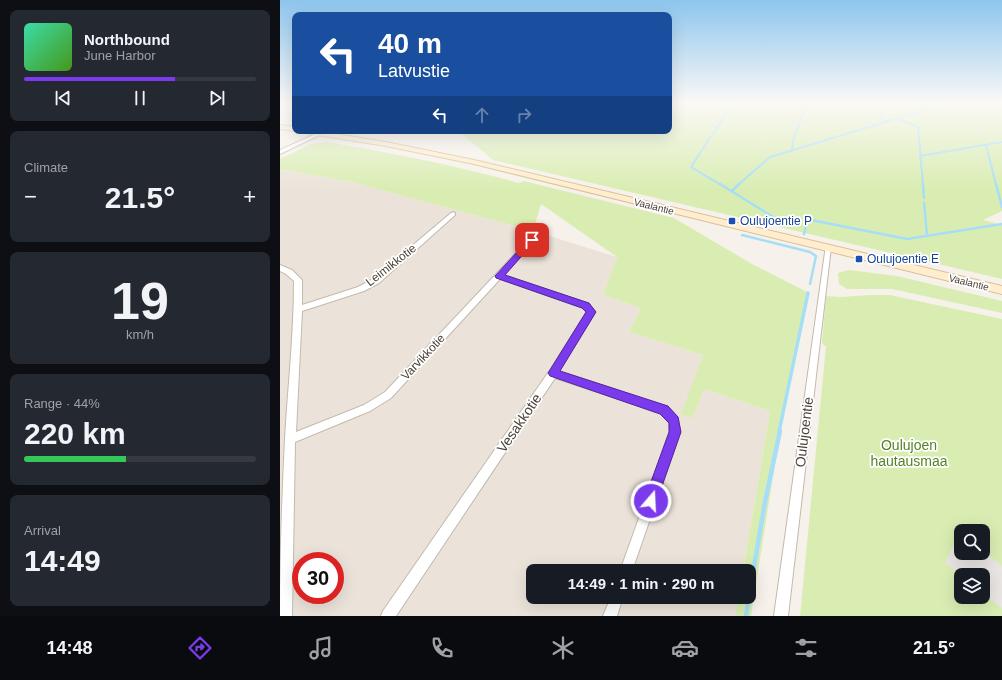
<!DOCTYPE html>
<html lang="en">
<head>
<meta charset="utf-8">
<style>
  :root { --surface:#171b24; --page:#242831; --text:#f1f3f6; --muted:#9ea1a6; --line:#363941; --accent:#7c3aed }
  body { margin:0; font-family:Helvetica,sans-serif; background:var(--page); color:var(--text); height:100vh; display:flex; flex-direction:column; font-size:15px; white-space:nowrap }
  * { box-sizing:border-box; margin:0 }
  p { font-size:13px; color:var(--muted) }
  .icon { flex:none; width:22px; height:22px; fill:none; stroke:currentColor; stroke-width:2; stroke-linecap:round; stroke-linejoin:round }
  .map { position:relative; flex:1; overflow:hidden }
  .side { display:flex; flex-direction:column; gap:10px; padding:10px; background:#0d0f14; width:280px }
  .side>* { flex:none }
  .hud { position:absolute; left:12px; top:12px; width:380px; height:122px; border-radius:8px; box-shadow:0 4px 16px #0002; background:#1a4fa0; color:#fff; overflow:hidden }
  .tools { position:absolute; left:674px; top:524px; display:grid; gap:8px }
  .tools a { display:grid; place-items:center; width:36px; height:36px; border-radius:8px; background:var(--surface); box-shadow:0 4px 16px #0002; font-size:20px }
  .speed { position:absolute; left:12px; top:552px; display:flex; gap:8px; font-size:20px; font-weight:700; text-align:center }
  .speed>* { display:grid; place-content:center; width:52px; height:52px; border-radius:50%; background:var(--surface); box-shadow:0 4px 16px #0002; line-height:1 }
  .speed .limit { border:6px solid #d22; background:#fff; color:#111 }
  .pin { position:absolute; display:grid; place-items:center; width:34px; height:34px; color:#fff; margin:-17px; border-radius:8px; box-shadow:0 2px 6px #0006 }
  .me { position:absolute; width:44px; margin:-22px; rotate:19deg; stroke-linejoin:round; filter:drop-shadow(0 0 3px #0008) }
  .turn { display:flex; align-items:center; gap:14px; height:84px; padding:0 20px; font-size:18px }
  .turn .icon { width:52px; height:52px; stroke-width:2.5 }
  .turn b { display:block; font-size:28px; line-height:34px }
  .lanes { display:flex; align-items:center; height:38px; padding:0 20px; background:#0003; justify-content:center; gap:20px; direction:ltr }
  .lanes .off { opacity:.35 }
  .big { font-size:30px; font-weight:600; line-height:1.1 }
  .side .widget { flex:1; display:flex; flex-direction:column; justify-content:center; gap:6px; min-width:0; padding:0 14px; border-radius:8px; background:var(--page) }
  .side .dial { align-items:center; gap:0 }
  .dial b { font-size:52px; line-height:1 }
  .song { display:flex; align-items:center; gap:12px }
  .cover { width:48px; height:48px; border-radius:6px; background:linear-gradient(135deg,hsl(160 70% 55%),hsl(100 70% 35%)) }
  .played { height:4px; border-radius:2px; background:linear-gradient(90deg,var(--accent) 65%,var(--line) 65%) }
  .keys { display:flex; justify-content:space-around; direction:ltr }
  .heat { display:flex; justify-content:space-between; align-items:center; font-size:22px; direction:ltr }
  .charge { height:6px; border-radius:3px; background:linear-gradient(90deg,#34c759 44%,var(--line) 0) }
  .trip { position:absolute; left:246px; top:564px; width:230px; height:40px; border-radius:8px; background:var(--surface); box-shadow:0 4px 16px #0002; font-weight:600; line-height:40px; text-align:center }
  .tab-bar { display:flex; height:64px; justify-content:space-around; align-items:center; background:#090b0e; color:var(--muted) }
  .tab-bar .icon { width:28px; height:28px }
  .tab-bar .current { color:var(--accent) }
  .tab-bar b { font-size:18px; color:var(--text) }
  main { display:flex; flex:1; min-height:0 }
  .map>svg:first-child { display:block }
  .residential { fill:#ebe3d9; fill-rule:evenodd }
  .green { fill:#d9edb2; fill-rule:evenodd }
  .parking { fill:#e8e5e3 }
  .lines { fill:none; stroke-linecap:round; stroke-linejoin:round }
  .stream-far3 { stroke:#a5def6; stroke-width:2 }
  .stream-far2 { stroke:#a5def6; stroke-width:2.5 }
  .stream-far1 { stroke:#a5def6; stroke-width:3.5 }
  .stream { stroke:#a5def6; stroke-width:4.5 }
  .street-casing { stroke:#c3b9ad; stroke-width:2 }
  .secondary-casing { stroke:#d9c198; stroke-width:2 }
  .street { fill:#fff; fill-rule:evenodd }
  .secondary { fill:#ffedcd; fill-rule:evenodd }
  .route { fill:#7c3aed; stroke:#51269a }
  .transit-dot { fill:#1a4fb4; stroke:#fff; stroke-width:1.5 }
  .labels { text-anchor:middle; stroke-width:3.5; stroke-linejoin:round; paint-order:stroke }
  .far-street-label { font-size:10px; fill:#4c4238; stroke:#fff }
  .transit-label { font-size:12px; fill:#164399; stroke:#fff; text-anchor:start }
  .street-label { font-size:12px; fill:#4c4238; stroke:#fff }
  .near-street-label { font-size:14px; fill:#4c4238; stroke:#fff }
  .near-park-label { font-size:14px; fill:#538325; stroke:#fff }
</style>
</head>
<body>
<main>
<section class="side">
<div class="widget">
<div class="song"><i class="cover"></i><div><b>Northbound</b><p>June Harbor</p></div></div>
<div class="played"></div>
<div class="keys"><svg class="icon" aria-label="previous" viewBox="0 0 24 24"><path d="M18 5L8 12l10 7zM5 5v14"/></svg><svg class="icon" aria-label="pause" viewBox="0 0 24 24"><path d="M8 5v14M16 5v14"/></svg><svg class="icon" aria-label="next" viewBox="0 0 24 24"><path d="M6 5l10 7-10 7zM19 5v14"/></svg></div>
</div>
<div class="widget"><p>Climate</p>
<div class="heat"><a>−</a><b class="big">21.5°</b><a>+</a></div>
</div>
<div class="widget dial"><b>19</b><p>km/h</p></div>
<div class="widget"><p>Range · 44%</p><b class="big">220 km</b><div class="charge"></div></div>
<div class="widget"><p>Arrival</p><b class="big">14:49</b></div>
</section>
<div class="map">
<svg width="722" height="616" viewBox="0 0 722 616">
  <rect width="100%" height="100%" fill="#f6f2eb"/>
  <path class="residential" d="M 0,169 L 72,182 L 253,231 L 337,257 L 323,295 L 361,308 L 349,332 L 423,355 L 413,418 L 424,389 L 490,411 L 463,571 L 253,571 L 253,597 L 458,597 L 455,616 L 0,616 ZM 21,561 L 55,561 L 55,595 L 21,595 Z"/>
  <path class="green" d="M 389,103 L 722,103 L 722,211 L 703,220 L 722,225 L 722,279 L 213,160 L 178,131 L 389,131 Z
    M 46,142 C 112,153 174,165 239,183 L 244,181 L 394,218 L 472,264 L 529,293 L 504,407 L 471,616 L 455,616 L 458,597 L 469,597 L 469,571 L 463,571 L 490,411 L 424,389 L 413,418 L 401,414 L 423,355 L 349,332 L 361,308 L 323,295 L 337,257 L 261,204 L 253,231 L 72,182 L 0,169 L 0,159 L 31,144 Z
    M 569,270 L 617,276 L 722,301 L 722,313 L 612,289 L 567,289 L 559,284 L 558,273 Z
    M 590,295 L 610,295 L 722,319 L 722,616 L 520,616 L 546,346 L 544,346 L 542,342 L 546,296 L 560,297 ZM 681,531 L 703,531 L 703,553 L 681,553 ZM 681,575 L 703,575 L 703,597 L 681,597 Z"/>
  <path class="parking" d="M 679,533 L 681,535 L 681,553 L 703,553 L 703,551 L 722,566 L 722,608 L 703,593 L 703,575 L 681,576 L 665,563 Z"/>
  <g class="lines">
    <path class="stream-far3" d="M 602,103 L 601,117 L 606,122
      M 618,119 L 638,127 L 643,185
      M 433,134 L 452,103
      M 431,136 L 411,167 L 441,185
      M 706,145 L 716,185
      M 512,151 L 513,141 L 527,103
      M 640,156 L 722,142
      M 458,185 L 490,157 L 668,103"/>
    <path class="stream-far2" d="M 440,184 L 493,217
      M 643,184 L 644,198
      M 716,184 L 722,207
      M 452,191 L 459,184
      M 644,203 L 647,235
      M 524,234 L 527,222 L 531,220 L 627,239 L 722,224
      M 462,235 L 530,252 L 536,256 L 530,284"/>
    <path class="stream-far1" d="M 499,432 L 528,293"/>
    <path class="stream" d="M 469,596 L 485,502 L 500,431
      M 466,616 L 469,597"/>
    <g class="street-casing">
      <path id="street" d="M 42,131 L 48,131 L 0,154 L 0,150 Z
        M 173,212 L 175,213 L 175,215 L 99,283 L 84,291 L 22,311 L 16,432 L 84,405 L 105,392 L 250,238 L 254,238 L 255,240 L 254,242 L 224,275 L 309,304 L 315,312 L 279,371 L 387,407 L 398,418 L 400,432 L 352,571 L 340,571 L 390,432 L 389,423 L 381,413 L 275,378 L 116,616 L 101,616 L 103,611 L 270,370 L 307,312 L 303,308 L 220,279 L 111,398 L 90,411 L 15,442 L 12,616 L 0,616 C 0,557 2,498 5,439 C 8,386 14,334 14,281 L 6,274 L 0,271 L 0,265 L 12,270 L 22,280 L 22,305 L 78,287 L 93,279 L 171,213 Z
        M 546,245 L 548,245 L 551,247 L 508,616 L 494,616 Z
        M 331,597 L 343,597 L 337,616 L 323,616 Z"/>
    </g>
    <g class="secondary-casing">
      <path id="secondary" d="M 0,125 L 15,127 L 15,131 L 0,129 Z
        M 22,131 L 38,131 L 106,142 L 194,160 L 722,286 L 722,294 L 194,164 L 106,146 L 25,133 Z"/>
    </g>
    <use href="#street" class="street"/>
    <use href="#secondary" class="secondary"/>
  </g>
  <linearGradient id="sky" x2="0" y2="1"><stop stop-color="#8dc5ee"/><stop offset="0.54" stop-color="#fbf9f6"/><stop offset="1" stop-color="#fbf9f6" stop-opacity="0"/></linearGradient>
  <rect width="722" height="190" fill="url(#sky)"/>
  <path class="route" d="M 252,238 L 255,240 L 254,242 L 225,275 L 309,303 L 316,312 L 280,371 L 388,406 L 398,417 L 401,432 L 375,506 L 371,508 L 366,506 L 364,501 L 389,432 L 389,423 L 380,414 L 270,376 L 268,373 L 270,370 L 306,312 L 302,308 L 216,278 L 215,276 L 249,239 Z"/>
  <g class="transit-dot">
    <rect x="448" y="217" width="8" height="8" rx="2"/>
    <rect x="575" y="255" width="8" height="8" rx="2"/>
  </g>
  <g class="labels">
    <g class="far-street-label">
      <text transform="translate(374 206) rotate(14)" y="4">Vaalantie</text>
      <text transform="translate(689 282) rotate(14)" y="4">Vaalantie</text>
    </g>
    <g class="transit-label">
      <text x="460" y="225">Oulujoentie P</text>
      <text x="587" y="263">Oulujoentie E</text>
    </g>
    <g class="street-label">
      <text transform="translate(111 265) rotate(-38)" y="4">Leimikkotie</text>
      <text transform="translate(143 357) rotate(-47)" y="4">Varvikkotie</text>
    </g>
    <g class="near-street-label">
      <text transform="translate(239 423) rotate(-56)" y="5">Vesakkotie</text>
      <text transform="translate(524 432) rotate(-83)" y="5">Oulujoentie</text>
    </g>
    <g class="near-park-label">
      <text x="629" y="450">Oulujoen<tspan x="629" dy="16">hautausmaa</tspan></text>
    </g>
  </g>
</svg>
<div class="tools">
<a><svg class="icon" aria-label="search" viewBox="0 0 24 24"><circle cx="10" cy="10" r="6"/><path d="M15 15l6 6"/></svg></a>
<a><svg class="icon" aria-label="layers" viewBox="0 0 24 24"><path d="M12 4l9 5-9 5-9-5zM3 14l9 5 9-5"/></svg></a>
</div>
<div class="speed"><div class="limit">30</div></div>
<div class="pin" style="left:252px;top:240px;background:#d93025"><svg class="icon" aria-label="arrive" viewBox="0 0 24 24"><path d="M6 21V4h12l-3 4 3 4H6"/></svg></div>
<svg class="me" style="left:371px;top:501px" viewBox="-20 -20 40 40"><circle r="17" fill="#7c3aed" stroke="#fff" stroke-width="3"/><path d="M0-11L8 9 0 5-8 9z" fill="#fff"/></svg>
<div class="trip">14:49 · 1 min · 290 m</div>
<div class="hud">
<div class="turn"><svg class="icon" aria-label="left" viewBox="0 0 24 24"><path d="M17 20v-9H6M10 6l-5 5 5 5"/></svg><div><b>40 m</b>Latvustie</div></div>
<div class="lanes"><svg class="icon" aria-label="left" viewBox="0 0 24 24"><path d="M17 20v-9H6M10 6l-5 5 5 5"/></svg><svg class="icon off" aria-label="ahead" viewBox="0 0 24 24"><path d="M12 20V5M6 11l6-6 6 6"/></svg><svg class="icon off" aria-label="right" viewBox="0 0 24 24"><path d="M7 20v-9h11M14 6l5 5-5 5"/></svg></div>
</div>
</div>
</main>
<nav class="tab-bar">
<b>14:48</b>
<svg class="icon current" aria-label="directions" viewBox="0 0 24 24"><path d="M12 3l9 9-9 9-9-9zM9 14v-3h6M13 9l2 2-2 2"/></svg>
<svg class="icon" aria-label="music" viewBox="0 0 24 24"><path d="M9 18V5l10-2v13"/><circle cx="6" cy="18" r="3"/><circle cx="16" cy="16" r="3"/></svg>
<svg class="icon" aria-label="phone" viewBox="0 0 24 24"><path d="M5 4h4l2 5-3 2q2 4 5 5l2-3 5 2v4C11 20 4 13 5 4z"/></svg>
<svg class="icon" aria-label="climate" viewBox="0 0 24 24"><path d="M12 3v18M4 7l16 10M4 17L20 7"/></svg>
<svg class="icon" aria-label="car" viewBox="0 0 24 24"><path d="M5 17H2v-5l4-1 3-4h7l3 4 3 1v5h-3M9 17h6M6 11h13"/><circle cx="7" cy="17" r="2"/><circle cx="17" cy="17" r="2"/></svg>
<svg class="icon" aria-label="filters" viewBox="0 0 24 24"><path d="M4 7h16M4 17h16"/><circle cx="9" cy="7" r="2"/><circle cx="15" cy="17" r="2"/></svg>
<b>21.5°</b>
</nav>
</body>
</html>
